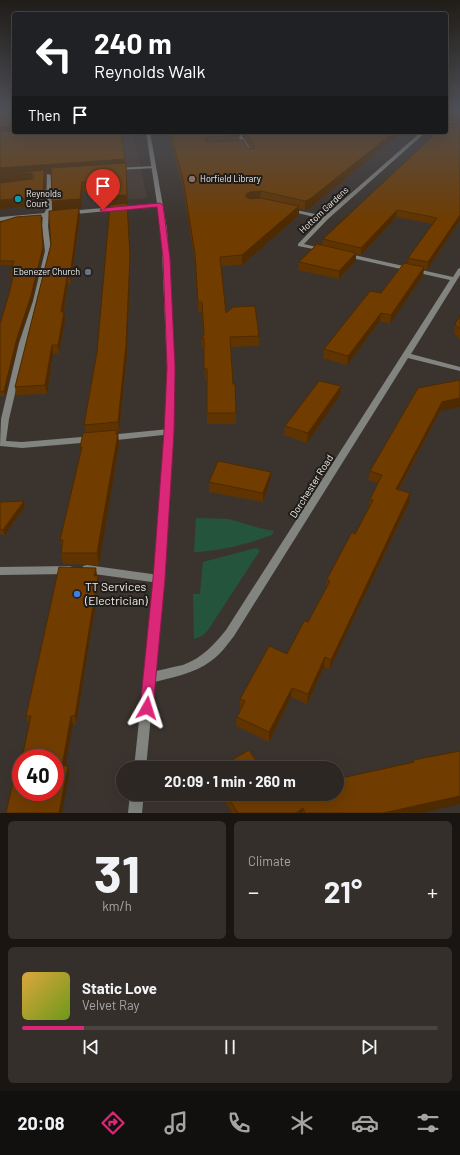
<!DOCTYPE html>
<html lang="en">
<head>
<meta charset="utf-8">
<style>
  :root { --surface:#2c2722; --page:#342f2a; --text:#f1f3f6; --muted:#a6a5a5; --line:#484440; --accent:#db2777 }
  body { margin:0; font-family:Barlow,sans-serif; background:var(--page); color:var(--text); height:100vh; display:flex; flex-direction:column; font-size:15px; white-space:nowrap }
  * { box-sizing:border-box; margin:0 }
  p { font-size:13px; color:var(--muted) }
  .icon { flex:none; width:22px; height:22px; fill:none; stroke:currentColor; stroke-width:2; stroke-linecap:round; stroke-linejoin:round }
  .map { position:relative; height:813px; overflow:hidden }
  .sheet { display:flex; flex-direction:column; gap:8px; padding:8px; background:#181513; flex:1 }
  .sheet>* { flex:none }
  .hud { position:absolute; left:12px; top:12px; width:436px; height:122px; border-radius:4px; box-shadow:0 4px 16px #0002,0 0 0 1px var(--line); background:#202124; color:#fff; overflow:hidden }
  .speed { position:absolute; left:12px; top:749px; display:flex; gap:8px; font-size:20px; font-weight:700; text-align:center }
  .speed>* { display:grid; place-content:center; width:52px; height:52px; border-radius:50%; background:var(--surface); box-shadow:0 4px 16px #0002,0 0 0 1px var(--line); line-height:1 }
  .speed .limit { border:6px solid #d22; background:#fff; color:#111 }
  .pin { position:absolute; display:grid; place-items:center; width:34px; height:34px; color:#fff; margin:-41px -17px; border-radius:50% 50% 50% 0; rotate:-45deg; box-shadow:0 0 4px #0007 }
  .pin .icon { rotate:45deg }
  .me { position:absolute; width:44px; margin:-22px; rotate:6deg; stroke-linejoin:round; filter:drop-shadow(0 0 3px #0008) }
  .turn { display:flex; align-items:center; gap:14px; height:84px; padding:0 16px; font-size:18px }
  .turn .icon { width:52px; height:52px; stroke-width:2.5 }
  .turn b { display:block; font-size:28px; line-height:34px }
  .then { display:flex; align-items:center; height:38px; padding:0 16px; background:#0003; gap:8px; font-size:15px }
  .big { font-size:30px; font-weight:700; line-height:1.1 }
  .sheet .widget { flex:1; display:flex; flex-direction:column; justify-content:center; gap:6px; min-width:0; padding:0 14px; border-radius:6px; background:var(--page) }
  .sheet .dial { align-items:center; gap:0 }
  .dial b { font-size:52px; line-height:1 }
  .song { display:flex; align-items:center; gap:12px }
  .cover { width:48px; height:48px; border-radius:6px; background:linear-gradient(135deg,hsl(40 70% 55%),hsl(80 70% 35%)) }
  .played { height:4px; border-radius:2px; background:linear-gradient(90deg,var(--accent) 15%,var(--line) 15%) }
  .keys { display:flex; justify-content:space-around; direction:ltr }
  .heat { display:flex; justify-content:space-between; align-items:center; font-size:22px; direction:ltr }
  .sheet .tiles { flex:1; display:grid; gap:8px; grid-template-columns:1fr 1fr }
  .widget:last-child { grid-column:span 2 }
  .trip { position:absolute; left:116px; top:761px; width:228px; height:40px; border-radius:20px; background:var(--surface); box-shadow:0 4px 16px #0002,0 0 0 1px var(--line); font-weight:700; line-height:40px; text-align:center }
  .tab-bar { display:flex; height:64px; justify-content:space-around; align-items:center; background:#12100e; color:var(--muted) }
  .tab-bar .icon { width:28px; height:28px }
  .tab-bar .selected { color:var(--accent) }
  .tab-bar b { font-size:18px; color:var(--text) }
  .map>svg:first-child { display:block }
  .built { fill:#473b31 }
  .green { fill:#24553c }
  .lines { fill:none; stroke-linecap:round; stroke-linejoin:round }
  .service { fill:#828480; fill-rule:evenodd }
  .minor { fill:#828480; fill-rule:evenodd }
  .tertiary { fill:#828480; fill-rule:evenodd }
  .wall { fill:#603400 }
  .shaded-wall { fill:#4e2a00 }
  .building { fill:#703c00; stroke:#4e2a00 }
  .route { fill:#db2777; stroke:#8e194d }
  .education-dot { fill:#8d6e63; stroke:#1f1c19; stroke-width:1.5 }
  .culture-dot { fill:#0f9aa8; stroke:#1f1c19; stroke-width:1.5 }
  .worship-dot { fill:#6b7280; stroke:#1f1c19; stroke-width:1.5 }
  .shop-dot { fill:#3f7fe0; stroke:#1f1c19; stroke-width:1.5 }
  .labels { text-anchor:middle; stroke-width:4; stroke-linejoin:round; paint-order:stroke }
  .far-poi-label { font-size:9px; fill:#f2eeea; stroke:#1f1c19; text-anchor:start }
  .far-street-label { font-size:9px; fill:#f2eeea; stroke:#1f1c19 }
  .street-label { font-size:10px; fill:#f2eeea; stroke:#1f1c19 }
  .near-poi-label { font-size:12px; fill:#f2eeea; stroke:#1f1c19; text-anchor:start }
</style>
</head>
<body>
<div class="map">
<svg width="460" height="813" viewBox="0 0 460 813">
  <rect width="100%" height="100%" fill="#3b342e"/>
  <path class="built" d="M 112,132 L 133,132 L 147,198 L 93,203 L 91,133 Z"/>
  <path class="green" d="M 196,518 L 229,519 L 259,528 L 274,531 L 272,535 C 247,544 221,551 194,552 Z
    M 256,548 L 260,551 L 259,552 L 208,630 L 202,636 L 194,639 L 193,594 L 200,594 L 203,562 Z"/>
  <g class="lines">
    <path class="service" d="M 235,132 L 239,132 L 250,148 L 250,149 L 246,149 Z
      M 154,166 L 156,166 L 156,168 L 116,170 L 114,169 L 116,168 Z
      M 47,174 L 51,175 L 52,210 L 49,215 L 48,226 L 51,251 L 39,301 L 27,343 L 9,419 L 6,441 L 22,442 L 93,436 L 97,439 L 93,442 L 22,448 L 0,446 L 1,419 L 19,343 L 33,301 L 45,251 L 42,226 L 43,215 L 46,210 Z
      M 169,429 L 173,432 L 172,434 L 108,441 L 104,438 L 108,435 Z
      M 87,565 L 159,575 L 163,576 L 164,579 L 163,582 L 159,583 L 87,573 L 83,572 L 82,569 L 83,566 Z
      M 69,566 L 73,567 L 74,570 L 73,573 L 69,574 L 0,575 L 0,567 Z"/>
    <path class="minor" d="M 421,132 L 426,132 L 328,219 L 304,244 L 324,249 L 324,251 L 298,246 L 298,244 L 322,219 L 286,210 L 286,208 L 325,216 Z
      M 160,203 L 162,204 L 162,206 L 0,221 L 0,217 Z
      M 345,253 L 453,277 L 458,269 L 460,268 L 460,275 L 411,354 L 460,367 L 460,371 L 408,358 L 234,636 C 227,645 220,655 211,661 C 194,674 170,678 150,683 L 146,682 L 144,678 L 146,674 C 158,670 170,668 183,665 C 202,658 214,645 226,630 L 450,280 L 343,256 L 342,255 Z"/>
    <path class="tertiary" d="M 146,132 L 150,132 L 167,229 L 175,368 L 173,432 L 164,579 L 146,768 L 134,768 L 154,579 L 165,432 L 167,368 L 161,229 Z
      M 130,794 L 144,794 L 142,813 L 128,813 Z"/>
  </g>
  <path class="wall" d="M 446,108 L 460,108 L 460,220 L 427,270 L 424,269 L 423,275 L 390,324 L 380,321 L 347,365 L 323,358 L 324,349 L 381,293 L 407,264 L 408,258 L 433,224 L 396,217 L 361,255 L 356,254 L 356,260 L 339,279 L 298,270 L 299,262 L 322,245 L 323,239 L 446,132 L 446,123 L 454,121 L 446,112 Z
    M 14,132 L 126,163 L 130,264 L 127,354 L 119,432 L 117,432 L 117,434 L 118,434 L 119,445 L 99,565 L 63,564 L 61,553 L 62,548 L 60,540 L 81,451 L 80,447 L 86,433 L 84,425 L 97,352 L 111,205 L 111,194 L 83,191 L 81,208 L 79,209 L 80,215 L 71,284 L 68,284 L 64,312 L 65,320 L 59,353 L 53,354 L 47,394 L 16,395 L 15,387 L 51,244 L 53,211 L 51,172 L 45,173 L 45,205 L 0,209 Z
    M 168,132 L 238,132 L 240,135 L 239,140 L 248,148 L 250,148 L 240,132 L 402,132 L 310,208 L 305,210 L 299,208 L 299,215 L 242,265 L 221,266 L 226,313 L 259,336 L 259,346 L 231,347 L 233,384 L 236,413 L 236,424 L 207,424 L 207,380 L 205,380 L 204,348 L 202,348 L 201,338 L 203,336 L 202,312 L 198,312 L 195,263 L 183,188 Z
    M 41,215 L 43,251 L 32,301 L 18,343 L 5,396 L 0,396 L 0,398 L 0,324 L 9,294 L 13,277 L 11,277 L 10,273 L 13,265 L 0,265 L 0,222 Z
    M 460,316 L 460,340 L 454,333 L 455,324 Z
    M 341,386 L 340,395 L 307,443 L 284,435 L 285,426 Z
    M 440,411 L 399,490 L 409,503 L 329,670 L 324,667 L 307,704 L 291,697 L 269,742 L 236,726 L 237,717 L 241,709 L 240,708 L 240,699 L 287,654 L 308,622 L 326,589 L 327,579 L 355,534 L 368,509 L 370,499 L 378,483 L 368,480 L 370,471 Z
    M 271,472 L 270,481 L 263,502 L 209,492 L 209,482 Z
    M 0,502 L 25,506 L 5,535 L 0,534 Z
    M 97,575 L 99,584 L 76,724 L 73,724 L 65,766 L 68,766 L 69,774 L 20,766 L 30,724 L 28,724 L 26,716 Z
    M 413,760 L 422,813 L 232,813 L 220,794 L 280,794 L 285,801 L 337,794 L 413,762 Z"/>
  <path class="shaded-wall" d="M 460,116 L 460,123 L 457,124 L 458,117 Z
    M 14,126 L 14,132 L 0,134 L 0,127 Z
    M 394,132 L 402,132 L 310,208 L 305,210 L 305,201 Z
    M 208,137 L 208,144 L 204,140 Z
    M 125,159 L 126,167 L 45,173 L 45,205 L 0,209 L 0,200 L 43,197 L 44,173 L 32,174 L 31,173 L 32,181 L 0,184 L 0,168 Z
    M 126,163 L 130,264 L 127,354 L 119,432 L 118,422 L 112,206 L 111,196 Z
    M 82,182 L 83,191 L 81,208 L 79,209 L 80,215 L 71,284 L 70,277 L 53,211 L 52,201 Z
    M 261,191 L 260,200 L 246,203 L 246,194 L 250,192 Z
    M 299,206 L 299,215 L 242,265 L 242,255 Z
    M 397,210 L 396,217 L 361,255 L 361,248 Z
    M 41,215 L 43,251 L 32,301 L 18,343 L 5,396 L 4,391 Z
    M 460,215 L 460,220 L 427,270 L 428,262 Z
    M 356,253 L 356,260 L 339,279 L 339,271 Z
    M 424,267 L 423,275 L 390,324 L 391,315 Z
    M 67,277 L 68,284 L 62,320 L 61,312 Z
    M 64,312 L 65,320 L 59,353 L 58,345 Z
    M 381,313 L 380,321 L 347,365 L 348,356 Z
    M 52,345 L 53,354 L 47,394 L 45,385 Z
    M 341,386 L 340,395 L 307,443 L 308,433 Z
    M 460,398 L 460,407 L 440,411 L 394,498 L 396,489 L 442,402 Z
    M 117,430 L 117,437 L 118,434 L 119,445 L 99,565 L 97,553 Z
    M 271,472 L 270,481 L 263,502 L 263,493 Z
    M 410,493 L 409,503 L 401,519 L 329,670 L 331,660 Z
    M 24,501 L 25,506 L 5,535 L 3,530 Z
    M 96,568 L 97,575 L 96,584 L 94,576 Z
    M 98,576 L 99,584 L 76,724 L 75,716 Z
    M 325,657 L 324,667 L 307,704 L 308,694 Z
    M 292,688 L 291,697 L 269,742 L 269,732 Z
    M 71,716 L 73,724 L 64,774 L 62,766 Z
    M 68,766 L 69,774 L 62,813 L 59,813 Z
    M 460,796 L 460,804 L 422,813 L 383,813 Z
    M 303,808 L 303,813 L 296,813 Z"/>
  <path class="building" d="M 0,108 L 14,108 L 14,126 L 0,127 Z
    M 450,108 L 460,108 L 460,116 L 458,117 Z
    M 450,120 L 460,123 L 460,124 L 446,124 L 446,123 Z
    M 446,128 L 460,128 L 460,215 L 428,262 L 408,258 L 437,218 L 397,210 L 361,248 L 323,239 L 437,132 L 446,132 Z
    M 14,131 L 14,132 L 121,132 L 125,159 L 0,168 L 0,132 Z
    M 170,132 L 238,132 L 240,135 L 208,137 L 204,140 L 208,142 L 243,140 L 248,148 L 253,149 L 255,147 L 245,132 L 394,132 L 310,199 L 305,201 L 261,191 L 250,192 L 246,194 L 246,197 L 250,199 L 260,198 L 299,206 L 242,255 L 220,257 L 226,313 L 233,307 L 255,306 L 259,336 L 230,337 L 233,384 L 235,384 L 236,413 L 207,413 L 207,369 L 204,369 L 204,338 L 201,338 L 204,335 L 202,302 L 198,302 L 195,254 L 183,179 Z
    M 126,163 L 127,195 L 111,196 L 112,185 L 82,182 L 80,199 L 52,201 L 51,168 Z
    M 44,170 L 43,197 L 0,200 L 0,183 L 33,179 L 34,175 L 31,173 L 0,176 L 0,175 Z
    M 127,203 L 130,255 L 126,345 L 118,422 L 84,425 L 97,352 L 110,205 Z
    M 79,208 L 70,277 L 67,277 L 61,312 L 64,312 L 58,345 L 52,345 L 45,385 L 15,387 L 51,244 L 49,219 L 49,211 Z
    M 41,215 L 43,247 L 31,296 L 17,338 L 4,391 L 0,392 L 0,324 L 9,294 L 14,273 L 10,273 L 14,261 L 0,261 L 0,222 L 16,217 Z
    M 317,244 L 356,253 L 339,271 L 299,262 Z
    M 404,263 L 424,267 L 391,315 L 381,313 L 348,356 L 324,349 L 370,291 L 381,293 Z
    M 460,316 L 460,329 L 455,324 Z
    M 460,380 L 460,398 L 442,402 L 396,489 L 410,493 L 331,660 L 325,657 L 308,694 L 292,688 L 269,732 L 237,717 L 245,701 L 240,699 L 269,646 L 287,654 L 304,621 L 308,622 L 330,581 L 327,579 L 352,532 L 355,534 L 373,500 L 370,499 L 382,475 L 370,471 L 418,388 Z
    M 319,381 L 341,386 L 308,433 L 285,426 Z
    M 117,430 L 116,434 L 118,434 L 97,553 L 61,553 L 63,540 L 60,540 L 82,447 L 80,447 L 83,433 Z
    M 218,461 L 271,472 L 263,493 L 209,482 Z
    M 24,501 L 3,530 L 0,529 L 0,502 Z
    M 59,567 L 96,568 L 94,576 L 98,576 L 75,716 L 71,716 L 62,766 L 68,766 L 59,813 L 6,813 L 17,765 L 20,766 L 21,763 L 21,792 L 55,792 L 55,758 L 22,758 L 31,716 L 26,716 Z
    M 249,750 L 261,768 L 218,768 Z
    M 460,751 L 460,796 L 383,813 L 305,813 L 303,808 L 296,813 L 238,813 L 226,794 L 280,794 L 285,801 L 318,794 L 337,794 L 337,779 L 414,762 L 413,760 Z"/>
  <linearGradient id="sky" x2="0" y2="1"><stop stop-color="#201d19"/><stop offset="0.49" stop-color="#4f5057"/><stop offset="1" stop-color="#4f5057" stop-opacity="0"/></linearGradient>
  <rect width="460" height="222" fill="url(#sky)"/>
  <path class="route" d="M 160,203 L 163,205 L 170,258 L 175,368 L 174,432 L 165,579 L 153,708 L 151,712 L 147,714 L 142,712 L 140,708 L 153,579 L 164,432 L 167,368 L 163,258 L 157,207 L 103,212 L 100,210 L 103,208 Z"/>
  <circle class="education-dot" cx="192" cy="179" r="4"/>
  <circle class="culture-dot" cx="18" cy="199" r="4"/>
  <circle class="worship-dot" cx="88" cy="272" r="4"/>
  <circle class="shop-dot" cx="77" cy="594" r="4"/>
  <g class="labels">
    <g class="far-poi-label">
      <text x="200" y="182">Horfield Library</text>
      <text x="26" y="197">Reynolds<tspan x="26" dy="10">Court</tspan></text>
      <text x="80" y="275" text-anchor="end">Ebenezer Church</text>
    </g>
    <g class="far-street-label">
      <text transform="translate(324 210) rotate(-43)" y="3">Hottom Gardens</text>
    </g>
    <g class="street-label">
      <text transform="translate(311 486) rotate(-58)" y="4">Dorchester Road</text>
    </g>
    <g class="near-poi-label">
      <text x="85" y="591">TT Services<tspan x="85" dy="14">(Electrician)</tspan></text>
    </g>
  </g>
</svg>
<div class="speed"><div class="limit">40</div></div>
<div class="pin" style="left:103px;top:210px;background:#d93025"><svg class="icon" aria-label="arrive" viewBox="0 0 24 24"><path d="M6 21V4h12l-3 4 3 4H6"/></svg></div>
<svg class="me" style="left:147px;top:708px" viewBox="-20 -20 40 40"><path d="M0-17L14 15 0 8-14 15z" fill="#db2777" stroke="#fff" stroke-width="4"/></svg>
<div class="trip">20:09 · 1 min · 260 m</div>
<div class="hud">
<div class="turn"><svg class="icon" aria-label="left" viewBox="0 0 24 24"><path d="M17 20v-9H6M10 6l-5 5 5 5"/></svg><div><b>240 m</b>Reynolds Walk</div></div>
<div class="then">Then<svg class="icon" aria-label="arrive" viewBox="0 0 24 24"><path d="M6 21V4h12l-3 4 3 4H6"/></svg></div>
</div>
</div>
<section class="sheet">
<div class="tiles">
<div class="widget dial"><b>31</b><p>km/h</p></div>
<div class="widget"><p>Climate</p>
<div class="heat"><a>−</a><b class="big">21°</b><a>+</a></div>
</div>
<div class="widget">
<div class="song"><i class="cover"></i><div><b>Static Love</b><p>Velvet Ray</p></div></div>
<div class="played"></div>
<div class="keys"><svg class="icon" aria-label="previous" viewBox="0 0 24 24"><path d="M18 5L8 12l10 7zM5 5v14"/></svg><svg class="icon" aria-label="pause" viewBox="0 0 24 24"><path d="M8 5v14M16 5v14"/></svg><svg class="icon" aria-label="next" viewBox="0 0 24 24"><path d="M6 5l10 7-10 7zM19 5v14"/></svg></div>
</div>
</div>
</section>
<nav class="tab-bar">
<b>20:08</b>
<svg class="icon selected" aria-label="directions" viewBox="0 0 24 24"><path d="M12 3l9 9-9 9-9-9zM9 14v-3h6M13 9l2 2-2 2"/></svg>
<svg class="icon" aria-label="music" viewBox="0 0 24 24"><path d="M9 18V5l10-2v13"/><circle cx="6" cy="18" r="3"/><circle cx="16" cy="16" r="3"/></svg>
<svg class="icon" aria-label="phone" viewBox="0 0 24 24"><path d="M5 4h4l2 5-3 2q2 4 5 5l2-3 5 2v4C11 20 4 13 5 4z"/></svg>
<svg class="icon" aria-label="climate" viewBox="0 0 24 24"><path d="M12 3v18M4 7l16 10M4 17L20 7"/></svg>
<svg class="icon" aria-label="car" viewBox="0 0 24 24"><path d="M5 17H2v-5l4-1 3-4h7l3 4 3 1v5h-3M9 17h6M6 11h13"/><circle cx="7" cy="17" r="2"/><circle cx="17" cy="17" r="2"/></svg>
<svg class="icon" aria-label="filters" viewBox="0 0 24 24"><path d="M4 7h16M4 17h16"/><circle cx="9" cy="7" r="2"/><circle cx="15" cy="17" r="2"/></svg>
</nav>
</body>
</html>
